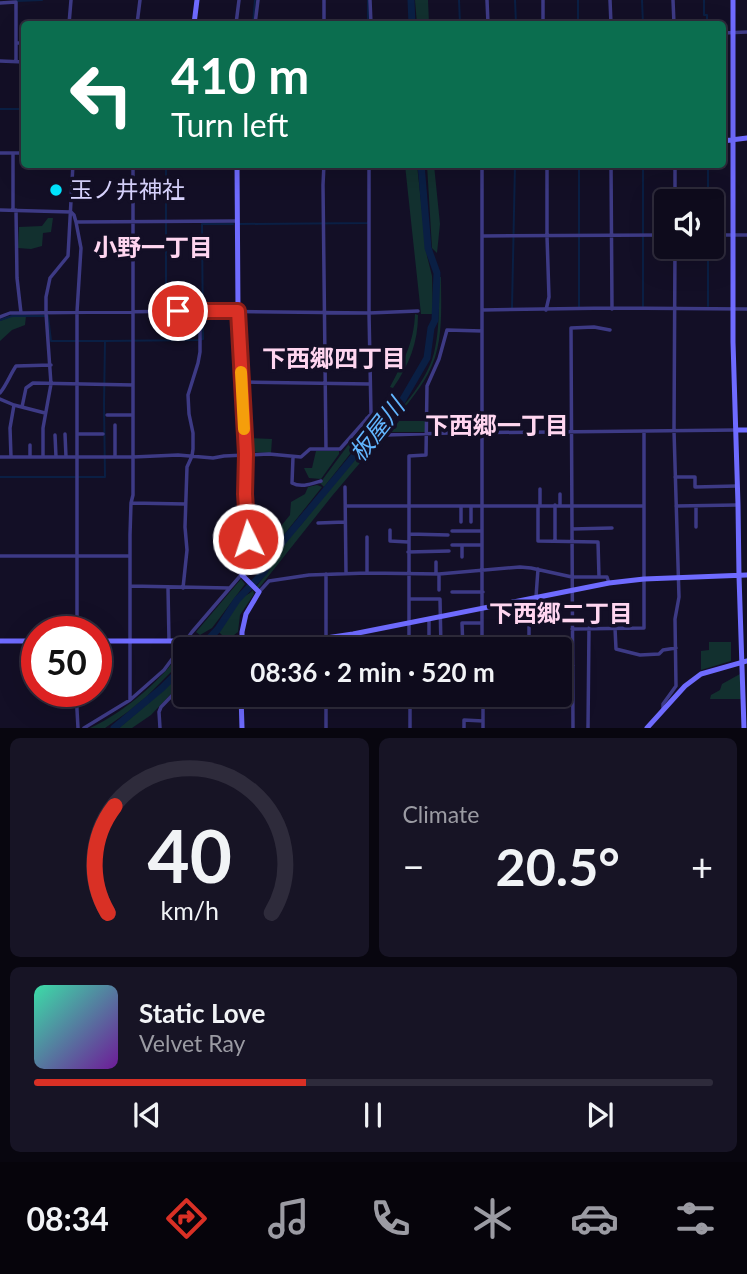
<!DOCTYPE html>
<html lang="en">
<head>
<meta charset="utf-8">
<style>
  :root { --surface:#0e0b1c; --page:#171425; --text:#f1f3f6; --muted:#9b9ba3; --line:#2e2b3b; --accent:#d93025 }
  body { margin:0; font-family:Lato,"Noto Sans JP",sans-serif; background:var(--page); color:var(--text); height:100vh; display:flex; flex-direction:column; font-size:26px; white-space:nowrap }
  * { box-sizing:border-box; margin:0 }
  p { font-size:23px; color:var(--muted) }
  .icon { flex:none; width:38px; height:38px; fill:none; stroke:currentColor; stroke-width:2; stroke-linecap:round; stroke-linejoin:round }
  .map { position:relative; height:728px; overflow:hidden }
  .drawer { display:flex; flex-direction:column; gap:10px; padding:10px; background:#08060f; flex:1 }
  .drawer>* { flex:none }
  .hud { position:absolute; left:21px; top:21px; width:705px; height:147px; border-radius:7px; box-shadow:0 7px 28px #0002,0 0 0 2px var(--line); background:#0b6e4f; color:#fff; overflow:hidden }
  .buttons { position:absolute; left:654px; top:189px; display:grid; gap:14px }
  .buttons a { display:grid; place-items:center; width:70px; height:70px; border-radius:7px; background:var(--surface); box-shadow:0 7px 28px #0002,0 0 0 2px var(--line); font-size:35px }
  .speed { position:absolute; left:21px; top:616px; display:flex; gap:14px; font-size:35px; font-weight:700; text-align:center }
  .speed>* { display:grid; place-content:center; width:91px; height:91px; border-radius:50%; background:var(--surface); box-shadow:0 7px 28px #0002,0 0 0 2px var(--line); line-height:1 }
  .speed .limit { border:10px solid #d22; background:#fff; color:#111 }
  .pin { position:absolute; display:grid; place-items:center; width:60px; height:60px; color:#fff; margin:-30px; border:4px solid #fff; border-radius:50%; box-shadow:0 2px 7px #0007 }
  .me { position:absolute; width:77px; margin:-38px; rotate:356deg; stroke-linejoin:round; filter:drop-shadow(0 0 5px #0008) }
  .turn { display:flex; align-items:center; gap:24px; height:147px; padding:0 35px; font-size:32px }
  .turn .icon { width:91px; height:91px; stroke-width:2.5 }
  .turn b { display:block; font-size:49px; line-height:60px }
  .big { font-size:52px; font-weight:700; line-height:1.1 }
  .drawer .tile { flex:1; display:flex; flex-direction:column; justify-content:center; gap:10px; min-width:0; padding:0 24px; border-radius:10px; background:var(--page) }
  .drawer .dial { align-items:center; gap:0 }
  .dial svg { height:182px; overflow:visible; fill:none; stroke:var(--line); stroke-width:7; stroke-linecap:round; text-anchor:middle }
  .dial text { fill:var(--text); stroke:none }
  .song { display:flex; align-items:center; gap:21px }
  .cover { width:84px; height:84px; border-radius:10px; background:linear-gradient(135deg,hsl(160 70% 55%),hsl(280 70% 35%)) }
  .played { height:7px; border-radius:4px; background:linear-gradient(90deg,var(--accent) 40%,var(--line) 40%) }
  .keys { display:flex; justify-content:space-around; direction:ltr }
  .heat { display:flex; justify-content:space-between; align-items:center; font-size:38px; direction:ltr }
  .drawer .tiles { flex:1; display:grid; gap:10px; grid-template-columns:1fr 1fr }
  .tile:last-child { grid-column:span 2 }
  .trip { position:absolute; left:173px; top:637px; width:399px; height:70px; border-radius:7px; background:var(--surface); box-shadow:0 7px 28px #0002,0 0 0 2px var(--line); font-weight:700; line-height:70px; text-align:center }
  .tabs { display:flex; height:112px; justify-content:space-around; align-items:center; background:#06040b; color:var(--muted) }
  .tabs .icon { width:49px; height:49px }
  .tabs .active { color:var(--accent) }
  .tabs b { font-size:32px; color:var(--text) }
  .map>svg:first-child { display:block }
  .green { fill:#12302f }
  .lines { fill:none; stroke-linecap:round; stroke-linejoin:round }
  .stream { stroke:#0a1f44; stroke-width:2 }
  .river { stroke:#0a1f44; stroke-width:7 }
  .street { stroke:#3d3a85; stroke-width:3.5 }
  .secondary { stroke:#6f6bff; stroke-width:5 }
  .route-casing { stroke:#8d1f18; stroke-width:18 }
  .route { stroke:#d93025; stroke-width:12 }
  .slow { stroke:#f59e0b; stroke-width:12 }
  .poi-dot { fill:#00e5ff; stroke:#130f26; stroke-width:2.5 }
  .labels { text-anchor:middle; stroke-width:7; stroke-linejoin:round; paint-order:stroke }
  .poi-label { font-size:23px; fill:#d9d4ff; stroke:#130f26; text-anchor:start }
  .neighbourhood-label { font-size:24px; font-weight:bold; fill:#ffd6f0; stroke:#130f26 }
  .water-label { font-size:24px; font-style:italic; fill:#62b6ff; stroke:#130f26 }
</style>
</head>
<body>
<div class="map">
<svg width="747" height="728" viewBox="0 0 747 728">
  <rect width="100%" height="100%" fill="#130f26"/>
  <path class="green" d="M 415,0 L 428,0 L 429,24 L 417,24 Z
    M 405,165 L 417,165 L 427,256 L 432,276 L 433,314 L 421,314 Z
    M 427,165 L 434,165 L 440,224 L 437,253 L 432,248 Z
    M 48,218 L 53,218 L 51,232 L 43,233 L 42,246 L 31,249 L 18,248 L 19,227 L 42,226 Z
    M 439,277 L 441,277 C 441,309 444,345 428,374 C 417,394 400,413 385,431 L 383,429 C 402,408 427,381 434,353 C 440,328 439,302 439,277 Z
    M 415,314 L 418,315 C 418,343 409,365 393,388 L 390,387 C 403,362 414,343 415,314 Z
    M 26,316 L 25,325 L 12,330 L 0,341 L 0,321 L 10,317 Z
    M 399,421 L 425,421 L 425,432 L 391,432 Z
    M 368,423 L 372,426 L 324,487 L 320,483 L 357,433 Z
    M 376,435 L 380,435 L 381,438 L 332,496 L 259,588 L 256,587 L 270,569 L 275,551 L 301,525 L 335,481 Z
    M 248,438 L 272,439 L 271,453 L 249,452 Z
    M 316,451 L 339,451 L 339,454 L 321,479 L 309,478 L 304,468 L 312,468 Z
    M 317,485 L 322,487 L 267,556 L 256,564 L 244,577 L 244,568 L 254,560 L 251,560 L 251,540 L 268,542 L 290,515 L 291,502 L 305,494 L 308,487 Z
    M 241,579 L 245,584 L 212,628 L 200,635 L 196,632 Z
    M 253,590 L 254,594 L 240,615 L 238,632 L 234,635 L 222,635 L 219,632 C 222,625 232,605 238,600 C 243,595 248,596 253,590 Z
    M 709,642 L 731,642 L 731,661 L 701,670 L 701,651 L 709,650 Z
    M 186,645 L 190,645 L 186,649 L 184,659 L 146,697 L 129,711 L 105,728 L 90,728 C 127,711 164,678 186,645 Z
    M 185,668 L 185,679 L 151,715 L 132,728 L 119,728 L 151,701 Z
    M 740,674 L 741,699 L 710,699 L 711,695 L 720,690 L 722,684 Z"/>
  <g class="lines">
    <path class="stream" d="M 368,0 L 368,24
      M 459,0 L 460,24
      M 515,0 L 516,24
      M 578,0 L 578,24
      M 642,0 L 643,24
      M 704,0 L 704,15 L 707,15 L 707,24
      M 17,1 L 42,0
      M 253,24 L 255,0
      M 0,109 L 24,109
      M 166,164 L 166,309
      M 579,164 L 579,307
      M 643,164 L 643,306
      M 708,164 L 708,201
      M 239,224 L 368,223 L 368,222
      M 708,306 L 708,247
      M 512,308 L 515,164
      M 0,320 L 12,316 L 48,316 L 51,341 L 105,341
      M 0,477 L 105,477 L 104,404 L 105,341 L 198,340 L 203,339 L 202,224 L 233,224"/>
    <path class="river" d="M 411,0 L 412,24
      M 199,649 L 218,629 L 237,600 L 264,572 L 273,555 L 285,539 L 355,455 L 395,413 L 427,358 L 431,328 L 435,320 L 437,273 L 428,248 L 421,164
      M 114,728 L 162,688 L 186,664"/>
    <path class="street" d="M 324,0 L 324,24
      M 370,0 L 371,24
      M 487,0 L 488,24
      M 543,0 L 543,24
      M 610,0 L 611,24
      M 673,0 L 674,24
      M 0,3 L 16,2 L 16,61
      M 69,24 L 71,0
      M 137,24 L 140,0
      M 236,24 L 239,0
      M 255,24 L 258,0
      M 723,33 L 747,32
      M 17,43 L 24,43
      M 0,61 L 24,62
      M 0,153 L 24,153
      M 324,164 L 323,185 L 326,449
      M 482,164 L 482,649
      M 611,164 L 612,309
      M 675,164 L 675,201
      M 0,210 L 71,212
      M 13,210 L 13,153
      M 16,210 L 17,278 L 21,313
      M 71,212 L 74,215 L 76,222 L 81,248 L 77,312 L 77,632
      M 77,222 L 236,221
      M 712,235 L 747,235
      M 483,236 L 667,235
      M 482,310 L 611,308 L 747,309
      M 546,310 L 549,297 L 547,236 L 547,164
      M 0,317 L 10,313 L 21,313 L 200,311 L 369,313 L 418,311
      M 242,382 L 369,384
      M 0,393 C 7,384 10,375 16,366 L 51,365
      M 0,399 L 14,405
      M 22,407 L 26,388 L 33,383 L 133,385
      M 107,415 L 133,415
      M 367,418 L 386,435 L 449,433 L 736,430
      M 115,425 L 115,457
      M 65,434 L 66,457
      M 77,434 L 103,434
      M 55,435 L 56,457
      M 30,445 L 30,457
      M 0,457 L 133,457 L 178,455 L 213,458 L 224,456 L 269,454 L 301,457 L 310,449 L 340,449 L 371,414 L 369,313 L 369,164
      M 11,457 L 10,428 L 14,405 L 45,413
      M 43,457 L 43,428 L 51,384 L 46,313 L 46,297 L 50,278 L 68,256 L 73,164
      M 293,457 L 292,483 C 301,488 311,484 321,481
      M 675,477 L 695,477 L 695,487 L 737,486
      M 345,487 L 346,573
      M 540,489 L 540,506
      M 131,503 L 185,504
      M 555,505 L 555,541
      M 560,505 L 560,494
      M 346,506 L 643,506
      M 471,506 L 471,522
      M 538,506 L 538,541 L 598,542 L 599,577
      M 676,506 L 737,505
      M 696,506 L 696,527
      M 461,522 L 461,506
      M 318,523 L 345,522
      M 572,529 L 612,528
      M 390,530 L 390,541 L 408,542
      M 452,531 L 482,531
      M 409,534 L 448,535
      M 367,537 L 367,573
      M 452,545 L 482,545
      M 462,545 L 462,557
      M 408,552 L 449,551
      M 0,556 L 130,556
      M 436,562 L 436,574
      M 326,574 L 326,649
      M 130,586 L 229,588
      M 168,588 L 169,641
      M 183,588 L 187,550 L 185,527 L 187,467 L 192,456 L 193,449 L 193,433 L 189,414 L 188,395 L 198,363 L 200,352 L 200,311
      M 439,590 L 439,574
      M 259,592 L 269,581 L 309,575 L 367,573 L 439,574 L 520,567 L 531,568 L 572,577 L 607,577 L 609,583
      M 452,592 L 483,592
      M 409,599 L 440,599 L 441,649
      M 615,628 L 616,649 L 640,655 L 659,654 L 663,650 L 676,648
      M 572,629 L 644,628 L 644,432
      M 381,649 L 381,646 L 409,647
      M 409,649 L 409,456 L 426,455 L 427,386 L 439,359 L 447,330 L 482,331
      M 429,649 L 429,620
      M 463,649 L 462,623 L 482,623
      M 529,649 L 529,626 L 537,609 L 536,597 L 538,569
      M 560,665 L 573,665
      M 560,687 L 572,687
      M 76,691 L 78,728
      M 361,695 L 361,697 L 450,697 L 450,695
      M 410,695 L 410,728
      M 130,700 L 130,535 L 131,503 L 133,495 L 133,164
      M 454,707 L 528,707
      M 663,709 L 663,704 L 676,686 L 675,619 L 679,597 L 674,431 L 675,247
      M 84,728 L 130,700 L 164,670 L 192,632 L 241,575
      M 160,728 L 159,712 L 161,707 L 186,681
      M 326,728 L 326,695
      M 464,728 L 464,720 L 483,721
      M 483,728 L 483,695
      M 573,728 L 571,328 L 594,327 L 610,330
      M 588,728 L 589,628"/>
    <path class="secondary" d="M 733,0 L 733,342 L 738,505 L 739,576 L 744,728
      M 194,24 L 197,0
      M 723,141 L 747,138
      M 237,164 L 238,311 L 246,454 L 245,494 L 249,554 L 247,564 L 242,575 L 259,592 L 246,614 L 242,632 L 242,649
      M 736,430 L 747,430
      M 0,641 L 37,641
      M 96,641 L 283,641 L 326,638 L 353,634 L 609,583 L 644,579 L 747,575
      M 241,695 L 242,728
      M 647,728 L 685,686 L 701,674 L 747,661"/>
  </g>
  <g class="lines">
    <g class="route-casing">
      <path id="route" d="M 178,311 L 238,311 L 246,454 L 245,494 L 248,539"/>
    </g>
    <use href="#route" class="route"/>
    <path class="slow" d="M 241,372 L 244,429"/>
  </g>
  <circle class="poi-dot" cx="56" cy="190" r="7"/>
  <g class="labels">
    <g class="poi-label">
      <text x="70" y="198">玉ノ井神社</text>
    </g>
    <g class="neighbourhood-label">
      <text x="153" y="256">小野一丁目</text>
      <text x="334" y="367">下西郷四丁目</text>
      <text x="497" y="434">下西郷一丁目</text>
      <text x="561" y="622">下西郷二丁目</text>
    </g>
    <g class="water-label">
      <text transform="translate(377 430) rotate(-52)" y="8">板屋川</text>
    </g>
  </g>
</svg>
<div class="buttons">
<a><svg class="icon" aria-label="sound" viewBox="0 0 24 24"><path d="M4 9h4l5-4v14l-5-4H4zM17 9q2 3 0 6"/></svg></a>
</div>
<div class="speed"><div class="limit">50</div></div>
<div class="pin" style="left:178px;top:311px;background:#d93025"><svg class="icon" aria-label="arrive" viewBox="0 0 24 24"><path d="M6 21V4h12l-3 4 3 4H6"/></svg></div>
<svg class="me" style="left:248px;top:539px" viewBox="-20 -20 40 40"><circle r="17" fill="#d93025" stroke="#fff" stroke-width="3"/><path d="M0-11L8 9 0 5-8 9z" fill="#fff"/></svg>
<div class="trip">08:36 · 2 min · 520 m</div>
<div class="hud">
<div class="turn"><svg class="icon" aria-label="left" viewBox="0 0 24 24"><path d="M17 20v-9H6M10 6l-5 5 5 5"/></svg><div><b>410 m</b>Turn left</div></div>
</div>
</div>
<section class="drawer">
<div class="tiles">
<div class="tile dial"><svg viewBox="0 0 100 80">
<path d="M14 69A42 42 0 1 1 86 69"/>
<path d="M14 69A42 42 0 0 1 17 22" stroke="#d93025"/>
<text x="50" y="56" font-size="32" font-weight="700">40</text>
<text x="50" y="72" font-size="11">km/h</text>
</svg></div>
<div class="tile"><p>Climate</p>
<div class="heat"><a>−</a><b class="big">20.5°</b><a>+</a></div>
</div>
<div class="tile">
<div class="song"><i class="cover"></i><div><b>Static Love</b><p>Velvet Ray</p></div></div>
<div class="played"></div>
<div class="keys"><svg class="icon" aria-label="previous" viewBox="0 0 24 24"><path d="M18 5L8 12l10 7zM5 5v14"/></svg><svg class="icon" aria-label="pause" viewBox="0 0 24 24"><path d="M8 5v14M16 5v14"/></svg><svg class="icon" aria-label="next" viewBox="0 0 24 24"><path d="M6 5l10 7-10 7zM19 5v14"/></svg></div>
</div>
</div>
</section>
<nav class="tabs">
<b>08:34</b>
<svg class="icon active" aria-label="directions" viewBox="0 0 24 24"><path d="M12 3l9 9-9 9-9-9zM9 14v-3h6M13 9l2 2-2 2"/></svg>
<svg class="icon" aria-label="music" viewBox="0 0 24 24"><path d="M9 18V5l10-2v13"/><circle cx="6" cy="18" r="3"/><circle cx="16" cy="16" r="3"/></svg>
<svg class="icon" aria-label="phone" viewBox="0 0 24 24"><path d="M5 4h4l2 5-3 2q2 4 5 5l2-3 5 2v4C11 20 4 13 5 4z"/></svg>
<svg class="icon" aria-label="climate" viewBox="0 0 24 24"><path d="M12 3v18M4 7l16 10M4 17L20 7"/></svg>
<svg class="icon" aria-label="car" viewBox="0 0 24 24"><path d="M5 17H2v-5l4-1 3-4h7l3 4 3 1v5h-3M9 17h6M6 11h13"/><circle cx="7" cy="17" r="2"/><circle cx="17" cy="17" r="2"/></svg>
<svg class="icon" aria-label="filters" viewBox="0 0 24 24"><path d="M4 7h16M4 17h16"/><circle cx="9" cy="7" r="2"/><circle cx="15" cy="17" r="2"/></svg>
</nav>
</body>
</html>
